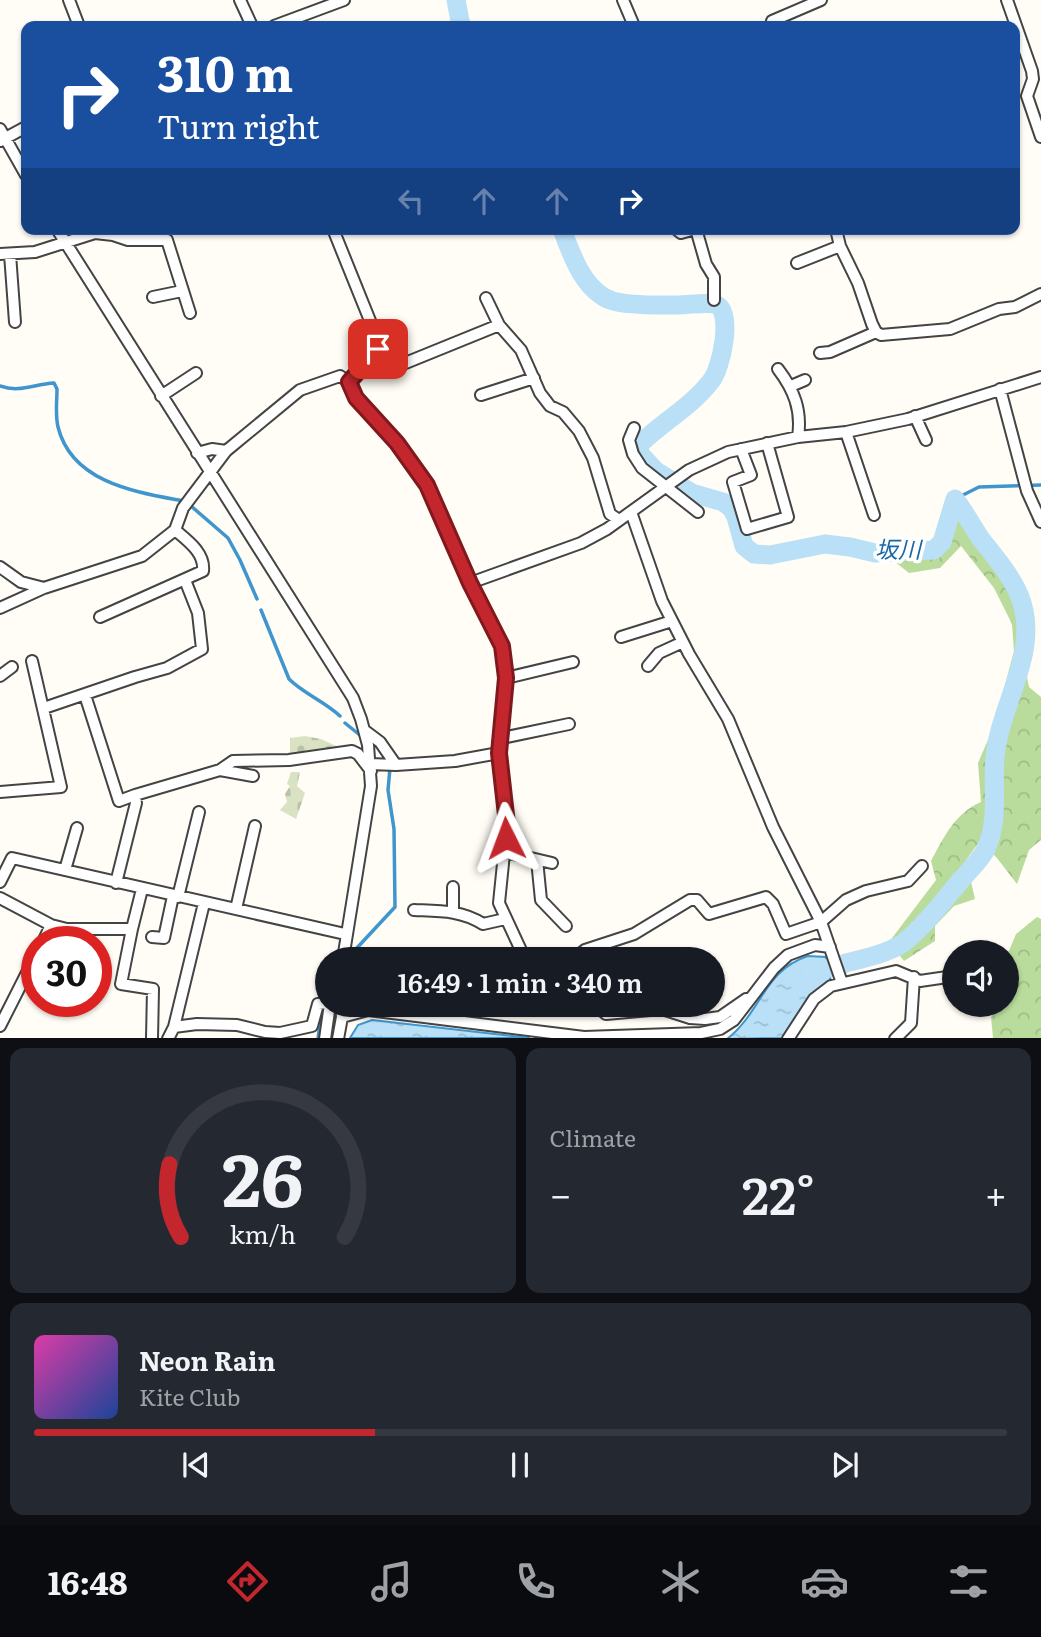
<!DOCTYPE html>
<html lang="en">
<head>
<meta charset="utf-8">
<style>
  :root { --surface:#171b24; --page:#242831; --text:#f1f3f6; --muted:#9ea1a6; --line:#363941; --accent:#c4262e }
  body { margin:0; font-family:Literata,"Noto Sans JP",serif; background:var(--page); color:var(--text); height:100vh; display:flex; flex-direction:column; font-size:26px; white-space:nowrap }
  * { box-sizing:border-box; margin:0 }
  p { font-size:23px; color:var(--muted) }
  .icon { flex:none; width:38px; height:38px; fill:none; stroke:currentColor; stroke-width:2; stroke-linecap:round; stroke-linejoin:round }
  .map { position:relative; height:1038px; overflow:hidden }
  .drawer { display:flex; flex-direction:column; gap:10px; padding:10px; background:#0d0f14; flex:1 }
  .drawer>* { flex:none }
  .guide { position:absolute; left:21px; top:21px; width:999px; height:214px; border-radius:14px; box-shadow:0 2px 5px #0004; background:#1a4fa0; color:#fff; overflow:hidden }
  .buttons { position:absolute; left:942px; top:940px; display:grid; gap:14px }
  .buttons a { display:grid; place-items:center; width:77px; height:77px; border-radius:50%; background:var(--surface); box-shadow:0 2px 5px #0004; font-size:35px }
  .speed { position:absolute; left:21px; top:926px; display:flex; gap:14px; font-size:35px; font-weight:700; text-align:center }
  .speed>* { display:grid; place-content:center; width:91px; height:91px; border-radius:50%; background:var(--surface); box-shadow:0 2px 5px #0004; line-height:1 }
  .speed .limit { border:10px solid #d22; background:#fff; color:#111 }
  .pin { position:absolute; display:grid; place-items:center; width:60px; height:60px; color:#fff; margin:-30px; border-radius:14px; box-shadow:0 4px 10px #0006 }
  .me { position:absolute; width:77px; margin:-38px; rotate:357deg; stroke-linejoin:round; filter:drop-shadow(0 0 5px #0008) }
  .turn { display:flex; align-items:center; gap:24px; height:147px; padding:0 21px; font-size:32px }
  .turn .icon { width:91px; height:91px; stroke-width:2.5 }
  .turn b { display:block; font-size:49px; line-height:60px }
  .lanes { display:flex; align-items:center; height:66px; padding:0 21px; background:#0003; justify-content:center; gap:35px; direction:ltr }
  .lanes .off { opacity:.35 }
  .big { font-size:52px; font-weight:600; line-height:1.1 }
  .drawer .widget { flex:1; display:flex; flex-direction:column; justify-content:center; gap:10px; min-width:0; padding:0 24px; border-radius:14px; background:var(--page) }
  .drawer .dial { align-items:center; gap:0 }
  .dial svg { height:182px; overflow:visible; fill:none; stroke:var(--line); stroke-width:7; stroke-linecap:round; text-anchor:middle }
  .dial text { fill:var(--text); stroke:none }
  .song { display:flex; align-items:center; gap:21px }
  .cover { width:84px; height:84px; border-radius:10px; background:linear-gradient(135deg,hsl(320 70% 55%),hsl(220 70% 35%)) }
  .played { height:7px; border-radius:4px; background:linear-gradient(90deg,var(--accent) 35%,var(--line) 35%) }
  .keys { display:flex; justify-content:space-around; direction:ltr }
  .heat { display:flex; justify-content:space-between; align-items:center; font-size:38px; direction:ltr }
  .drawer .tiles { flex:1; display:grid; gap:10px; grid-template-columns:1fr 1fr }
  .widget:last-child { grid-column:span 2 }
  .trip { position:absolute; left:315px; top:947px; width:410px; height:70px; border-radius:35px; background:var(--surface); box-shadow:0 2px 5px #0004; font-weight:600; line-height:70px; text-align:center }
  .dock { display:flex; height:112px; justify-content:space-around; align-items:center; background:#090b0e; color:var(--muted) }
  .dock .icon { width:49px; height:49px }
  .dock .active { color:var(--accent) }
  .dock b { font-size:32px; color:var(--text) }
  .map>svg:first-child { display:block }
  .forest { fill:url(#forest-crowns) }
  .cemetery { fill:url(#cemetery-stones) }
  .water { fill:url(#water-ripples); stroke:#3f96cf; stroke-width:2 }
  .lines { fill:none; stroke-linecap:round; stroke-linejoin:round }
  .stream { stroke:#3f96cf; stroke-width:3.5 }
  .river { stroke:#b9e0f7; stroke-width:19 }
  .street-casing { stroke:#444; stroke-width:14 }
  .street { stroke:#fff; stroke-width:10 }
  .route-casing { stroke:#7f191e; stroke-width:18 }
  .route { stroke:#c4262e; stroke-width:12 }
  .labels { text-anchor:middle; stroke-width:7; stroke-linejoin:round; paint-order:stroke }
  .water-label { font-size:23px; font-style:italic; fill:#1768a6; stroke:#fff }
</style>
</head>
<body>
<div class="map">
<svg width="1041" height="1039" viewBox="0 0 1041 1039">
  <defs>
    <pattern id="forest-crowns" width="20" height="18" patternUnits="userSpaceOnUse" patternTransform="scale(1.75)"><rect width="20" height="18" fill="#b9dc9c"/><path d="M2 6a3 3 0 1 1 6 0M12 15a3 3 0 1 1 6 0" fill="none" stroke="#9ebc85"/></pattern>
    <pattern id="cemetery-stones" width="16" height="16" patternUnits="userSpaceOnUse" patternTransform="scale(1.75)"><rect width="16" height="16" fill="#d9e3c4"/><path d="M2 7V4a2 2 0 0 1 4 0v3zM10 15v-3a2 2 0 0 1 4 0v3z" fill="#b9c2a7"/></pattern>
    <pattern id="water-ripples" width="26" height="14" patternUnits="userSpaceOnUse" patternTransform="scale(1.75)"><rect width="26" height="14" fill="#b9e0f7"/><path d="M2 4q2-2 4 0t4 0M15 11q2-2 4 0t4 0" fill="none" stroke="#9ebfd3"/></pattern>
  </defs>
  <rect width="100%" height="100%" fill="#fffdf5"/>
  <path class="forest" d="M 956,510 L 1001,572 L 1016,607 L 1018,635 L 1029,687 L 1041,697 L 1041,840 L 1029,850 L 1017,884 L 997,858 L 980,841 L 966,860 L 975,899 L 954,906 L 935,926 L 935,941 L 904,961 L 889,942 L 936,880 L 931,861 C 944,837 955,813 981,802 L 978,763 L 994,726 L 1014,651 L 1012,624 L 994,588 L 961,546 L 940,568 L 909,573 L 890,558 L 926,556 L 942,551 Z
    M 1037,917 L 1041,919 L 1041,1038 L 993,1038 L 991,1017 L 1009,999 L 1010,990 L 1006,977 L 1006,958 L 1016,934 Z"/>
  <path class="cemetery" d="M 305,736 L 321,739 L 343,749 L 290,757 L 290,738 Z
    M 291,772 L 300,772 L 297,786 L 305,793 L 296,819 L 280,810 L 287,802 L 285,794 L 290,786 L 287,784 Z"/>
  <path class="water" d="M 808,956 L 826,957 L 831,982 L 813,993 L 782,1038 L 727,1039 C 761,1013 764,970 808,956 Z
    M 372,1020 L 530,1038 L 350,1038 L 358,1025 Z"/>
  <g class="lines">
    <path class="stream" d="M 0,386 C 20,393 34,384 54,383 L 57,389 C 57,402 55,414 58,427 C 72,483 136,492 183,501
      M 955,499 L 979,487 L 1041,485
      M 191,506 L 228,538 L 240,560 L 257,599
      M 261,610 L 289,679 C 304,694 324,701 340,716
      M 345,723 L 361,736
      M 355,950 L 395,907 L 394,829 L 388,790 L 390,768
      M 322,998 L 327,982
      M 318,1039 L 322,1009"/>
    <path class="river" d="M 456,0 L 461,26
      M 562,229 C 571,254 584,292 613,301 C 629,306 659,305 677,305 C 689,305 703,302 714,304 C 735,308 721,370 711,381 C 691,407 662,422 639,445 L 640,454 L 656,471 L 692,493 L 723,502 L 731,508 L 736,517 L 744,546 L 754,554 L 770,555 L 825,544 L 850,547 L 875,553 L 934,550 L 942,542 L 955,499 C 965,512 972,526 981,539 C 995,557 1011,575 1020,597 C 1041,652 1000,703 995,757 C 992,790 1000,820 985,851 C 979,861 969,871 961,880 C 944,900 928,922 908,939 C 883,962 825,960 806,981"/>
    <g class="street-casing">
      <path id="street" d="M 69,0 L 79,26
        M 240,0 L 252,26
        M 623,0 L 634,26
        M 1007,0 L 1032,71 L 1033,79 L 1027,96 L 1041,137
        M 772,21 L 821,0
        M 274,26 L 344,0
        M 0,129 L 26,175
        M 0,141 L 26,127
        M 57,229 L 353,698 L 361,719 L 368,745 L 371,786 L 343,959
        M 333,229 L 377,338 L 378,349 L 349,382 L 356,398 L 397,443 L 427,485 L 470,583 L 502,646 L 506,678 L 499,753 L 507,824 L 499,903 L 525,959
        M 676,229 L 681,233 L 695,229
        M 696,229 L 706,264 L 714,277 L 714,300
        M 836,229 L 840,246 L 858,283 L 872,324 L 876,332 L 881,335 L 950,329 L 999,309 L 1015,307 L 1041,294
        M 0,254 L 35,252 L 95,233 L 113,235 L 128,240 L 167,240 L 190,313
        M 10,254 L 15,322
        M 797,263 L 840,246
        M 153,297 L 182,291
        M 486,298 L 499,325
        M 378,349 L 398,366 L 499,325 L 521,350 L 540,393 L 550,406 L 563,412 L 579,431 L 593,458 L 610,514 L 619,520
        M 820,353 L 830,352 L 876,332
        M 778,369 C 794,390 802,410 798,437
        M 791,386 L 805,380
        M 1000,389 L 1027,491 L 1041,522
        M 481,395 L 534,378
        M 161,396 L 196,373
        M 915,416 L 926,440
        M 634,428 L 629,440 L 633,454 L 642,468 L 698,512
        M 846,432 L 874,515
        M 741,449 L 751,475 L 733,482 L 747,529 L 788,517 L 767,443
        M 197,453 L 212,449 L 226,451
        M 631,512 L 662,601 L 689,654 L 728,719 L 773,827 L 821,922 L 842,983
        M 0,567 L 21,582 L 44,588
        M 470,583 L 581,543 L 607,529 L 689,470 L 728,452 L 798,437 L 846,432 L 908,419 L 1041,377
        M 0,608 L 44,588 L 142,556 L 175,530 L 183,508 L 226,451 L 300,390 L 340,376 L 349,382
        M 100,617 L 203,571 C 205,553 188,541 175,530
        M 621,637 L 672,621
        M 648,666 L 659,653 L 683,642
        M 0,676 L 12,667
        M 506,678 L 573,662
        M 85,695 L 119,801 L 135,795 L 136,803 L 116,883
        M 44,708 L 135,677 L 167,668 L 202,649 L 198,613 L 185,580
        M 364,730 L 380,742 L 396,765 L 455,761 L 499,753
        M 502,738 L 569,724
        M 370,764 L 396,765
        M 220,770 L 253,776
        M 0,792 L 61,787 L 32,661
        M 135,795 L 220,770 L 233,761 L 289,760 L 352,751 L 358,754 L 371,771
        M 505,852 L 552,863
        M 537,860 L 541,900 L 566,926
        M 65,870 L 77,828
        M 0,882 L 12,858 L 345,934
        M 453,887 L 453,911
        M 178,897 L 199,812
        M 0,898 L 51,925 L 67,929 L 132,929 L 142,889
        M 236,909 L 255,826
        M 414,910 C 439,911 461,910 483,924 L 505,919
        M 132,929 L 121,984 L 153,989 L 152,1039
        M 152,937 L 164,938 L 173,896
        M 43,942 L 51,925
        M 574,959 L 585,950 L 634,934 L 690,900 L 697,900 L 709,914 L 766,897 L 773,904 L 786,934 L 821,922 L 846,900 L 866,891 L 908,881 L 922,866
        M 67,1001 L 67,1006
        M 595,1004 L 606,1014 L 662,1009 L 690,1018 L 705,1019 L 720,1017 L 746,999
        M 342,1017 L 368,1010 L 584,1037 L 701,1033 L 720,1029 L 734,1020 L 774,968 L 788,955 L 815,945 L 830,947
        M 0,1026 L 37,953
        M 174,1027 L 204,903
        M 168,1039 L 174,1027 L 197,1024 L 237,1025 L 265,1032 L 280,1033 L 312,1026 L 318,1004 L 327,1003
        M 325,1039 L 330,1004
        M 338,1039 L 342,1017 L 341,1004
        M 788,1039 L 814,999 L 831,986 L 896,971 L 920,981 L 954,976
        M 895,1039 L 911,1023 L 914,977"/>
    </g>
    <use href="#street" class="street"/>
  </g>
  <g class="lines">
    <g class="route-casing">
      <path id="route" d="M 378,349 L 349,382 L 356,398 L 397,443 L 427,485 L 470,583 L 502,646 L 506,678 L 499,753 L 507,824 L 506,838"/>
    </g>
    <use href="#route" class="route"/>
  </g>
  <g class="labels">
    <g class="water-label">
      <text x="898" y="558">坂川</text>
    </g>
  </g>
</svg>
<div class="buttons">
<a><svg class="icon" aria-label="sound" viewBox="0 0 24 24"><path d="M4 9h4l5-4v14l-5-4H4zM17 9q2 3 0 6"/></svg></a>
</div>
<div class="speed"><div class="limit">30</div></div>
<div class="pin" style="left:378px;top:349px;background:#d93025"><svg class="icon" aria-label="arrive" viewBox="0 0 24 24"><path d="M6 21V4h12l-3 4 3 4H6"/></svg></div>
<svg class="me" style="left:506px;top:838px" viewBox="-20 -20 40 40"><path d="M0-17L14 15 0 8-14 15z" fill="#c4262e" stroke="#fff" stroke-width="4"/></svg>
<div class="trip">16:49 · 1 min · 340 m</div>
<div class="guide">
<div class="turn"><svg class="icon" aria-label="right" viewBox="0 0 24 24"><path d="M7 20v-9h11M14 6l5 5-5 5"/></svg><div><b>310 m</b>Turn right</div></div>
<div class="lanes"><svg class="icon off" aria-label="left" viewBox="0 0 24 24"><path d="M17 20v-9H6M10 6l-5 5 5 5"/></svg><svg class="icon off" aria-label="ahead" viewBox="0 0 24 24"><path d="M12 20V5M6 11l6-6 6 6"/></svg><svg class="icon off" aria-label="ahead" viewBox="0 0 24 24"><path d="M12 20V5M6 11l6-6 6 6"/></svg><svg class="icon" aria-label="right" viewBox="0 0 24 24"><path d="M7 20v-9h11M14 6l5 5-5 5"/></svg></div>
</div>
</div>
<section class="drawer">
<div class="tiles">
<div class="widget dial"><svg viewBox="0 0 100 80">
<path d="M14 69A42 42 0 1 1 86 69"/>
<path d="M14 69A42 42 0 0 1 9 37" stroke="#c4262e"/>
<text x="50" y="56" font-size="32" font-weight="700">26</text>
<text x="50" y="72" font-size="11">km/h</text>
</svg></div>
<div class="widget"><p>Climate</p>
<div class="heat"><a>−</a><b class="big">22°</b><a>+</a></div>
</div>
<div class="widget">
<div class="song"><i class="cover"></i><div><b>Neon Rain</b><p>Kite Club</p></div></div>
<div class="played"></div>
<div class="keys"><svg class="icon" aria-label="previous" viewBox="0 0 24 24"><path d="M18 5L8 12l10 7zM5 5v14"/></svg><svg class="icon" aria-label="pause" viewBox="0 0 24 24"><path d="M8 5v14M16 5v14"/></svg><svg class="icon" aria-label="next" viewBox="0 0 24 24"><path d="M6 5l10 7-10 7zM19 5v14"/></svg></div>
</div>
</div>
</section>
<nav class="dock">
<b>16:48</b>
<svg class="icon active" aria-label="directions" viewBox="0 0 24 24"><path d="M12 3l9 9-9 9-9-9zM9 14v-3h6M13 9l2 2-2 2"/></svg>
<svg class="icon" aria-label="music" viewBox="0 0 24 24"><path d="M9 18V5l10-2v13"/><circle cx="6" cy="18" r="3"/><circle cx="16" cy="16" r="3"/></svg>
<svg class="icon" aria-label="phone" viewBox="0 0 24 24"><path d="M5 4h4l2 5-3 2q2 4 5 5l2-3 5 2v4C11 20 4 13 5 4z"/></svg>
<svg class="icon" aria-label="climate" viewBox="0 0 24 24"><path d="M12 3v18M4 7l16 10M4 17L20 7"/></svg>
<svg class="icon" aria-label="car" viewBox="0 0 24 24"><path d="M5 17H2v-5l4-1 3-4h7l3 4 3 1v5h-3M9 17h6M6 11h13"/><circle cx="7" cy="17" r="2"/><circle cx="17" cy="17" r="2"/></svg>
<svg class="icon" aria-label="filters" viewBox="0 0 24 24"><path d="M4 7h16M4 17h16"/><circle cx="9" cy="7" r="2"/><circle cx="15" cy="17" r="2"/></svg>
</nav>
</body>
</html>
